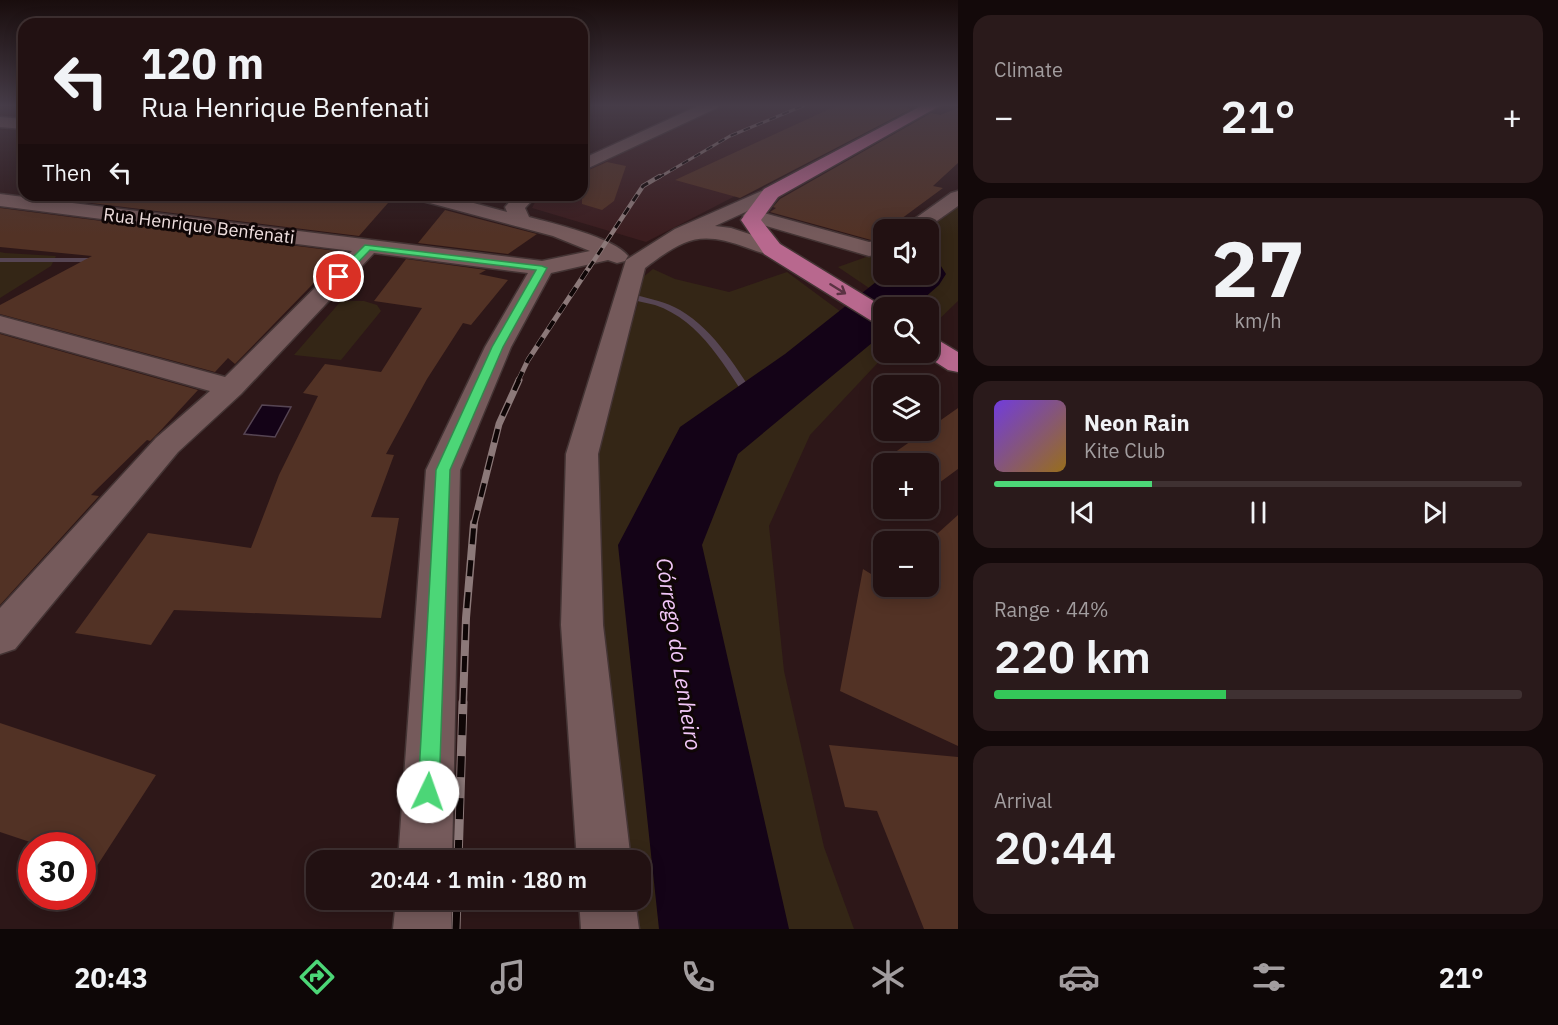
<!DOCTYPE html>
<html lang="en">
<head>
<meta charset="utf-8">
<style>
  :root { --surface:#221112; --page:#2a1a1b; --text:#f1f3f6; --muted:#a29d9f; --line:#3f3132; --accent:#4cd677 }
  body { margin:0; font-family:"IBM Plex Sans",sans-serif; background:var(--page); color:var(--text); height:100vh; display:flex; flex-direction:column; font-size:22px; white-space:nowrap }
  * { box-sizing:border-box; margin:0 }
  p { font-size:20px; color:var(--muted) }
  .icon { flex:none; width:33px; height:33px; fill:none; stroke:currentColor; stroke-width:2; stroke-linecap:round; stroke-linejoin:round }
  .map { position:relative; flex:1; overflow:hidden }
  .drawer { display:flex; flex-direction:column; gap:15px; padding:15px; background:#13090a; width:600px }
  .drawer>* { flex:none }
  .banner { position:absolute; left:18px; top:18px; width:570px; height:183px; border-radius:18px; box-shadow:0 3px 15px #0003,0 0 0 2px var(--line); background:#221112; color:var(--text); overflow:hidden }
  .fabs { position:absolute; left:873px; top:219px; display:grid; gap:12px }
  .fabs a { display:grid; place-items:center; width:66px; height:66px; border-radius:12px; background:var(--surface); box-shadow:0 3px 15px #0003,0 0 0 2px var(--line); font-size:30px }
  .speed { position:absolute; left:18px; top:832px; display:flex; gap:12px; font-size:30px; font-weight:700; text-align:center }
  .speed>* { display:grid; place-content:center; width:78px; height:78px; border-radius:50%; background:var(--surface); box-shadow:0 3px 15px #0003,0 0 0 2px var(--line); line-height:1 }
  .speed .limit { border:9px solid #d22; background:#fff; color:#111 }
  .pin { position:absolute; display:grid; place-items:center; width:51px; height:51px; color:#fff; margin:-26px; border:3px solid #fff; border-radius:50%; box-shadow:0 2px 6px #0007 }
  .me { position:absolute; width:66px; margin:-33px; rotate:3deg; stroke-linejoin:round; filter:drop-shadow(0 0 4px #0008) }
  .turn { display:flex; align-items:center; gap:21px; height:126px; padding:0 24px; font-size:27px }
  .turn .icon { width:78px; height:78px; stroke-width:2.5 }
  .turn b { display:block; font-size:42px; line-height:51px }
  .then { display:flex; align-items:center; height:57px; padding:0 24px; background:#0003; gap:12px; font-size:22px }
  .big { font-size:45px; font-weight:600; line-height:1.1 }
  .drawer .widget { flex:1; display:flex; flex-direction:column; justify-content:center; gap:9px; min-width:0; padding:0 21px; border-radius:18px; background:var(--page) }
  .drawer .dial { align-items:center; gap:0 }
  .dial b { font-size:78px; line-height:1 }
  .song { display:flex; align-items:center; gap:18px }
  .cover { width:72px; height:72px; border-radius:9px; background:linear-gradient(135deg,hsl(260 70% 55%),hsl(40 70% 35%)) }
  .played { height:6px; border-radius:3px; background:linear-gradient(90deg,var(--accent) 30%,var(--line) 30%) }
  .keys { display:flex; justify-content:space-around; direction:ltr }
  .heat { display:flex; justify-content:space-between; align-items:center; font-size:33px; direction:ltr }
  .charge { height:9px; border-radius:4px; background:linear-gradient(90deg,#34c759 44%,var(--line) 0) }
  .trip { position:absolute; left:306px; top:850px; width:345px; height:60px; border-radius:18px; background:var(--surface); box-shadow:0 3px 15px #0003,0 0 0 2px var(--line); font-weight:600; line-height:60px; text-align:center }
  .tab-bar { display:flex; height:96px; justify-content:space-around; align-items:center; background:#0e0707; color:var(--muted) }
  .tab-bar .icon { width:42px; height:42px }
  .tab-bar .selected { color:var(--accent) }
  .tab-bar b { font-size:27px; color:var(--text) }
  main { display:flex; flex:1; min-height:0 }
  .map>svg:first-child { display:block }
  .built { fill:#3b1d1f }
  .green { fill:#342616 }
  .water { fill:#140317; stroke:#564553; stroke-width:1.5 }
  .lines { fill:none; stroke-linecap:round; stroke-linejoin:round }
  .stream { fill:#564553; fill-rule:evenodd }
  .river { fill:#140317; fill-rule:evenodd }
  .building { fill:#523225 }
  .minor-casing { stroke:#443434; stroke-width:3 }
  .secondary-casing { stroke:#443434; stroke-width:3 }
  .trunk-casing { stroke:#443434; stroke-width:3 }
  .minor { fill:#755a5b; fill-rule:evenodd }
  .secondary { fill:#755a5b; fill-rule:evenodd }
  .trunk { fill:#b8688e; fill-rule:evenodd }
  .rail-far5-casing { stroke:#8c7979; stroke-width:3 }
  .rail-far4-casing { stroke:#8c7979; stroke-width:4.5 }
  .rail-far3-casing { stroke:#8c7979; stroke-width:5 }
  .rail-far2-casing { stroke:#8c7979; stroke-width:7 }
  .rail-far1-casing { stroke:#8c7979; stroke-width:8 }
  .rail-casing { stroke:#8c7979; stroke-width:9 }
  .rail-far5 { stroke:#0f0606; stroke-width:2; stroke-dasharray:7; stroke-linecap:butt }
  .rail-far4 { stroke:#0f0606; stroke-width:3; stroke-dasharray:8; stroke-linecap:butt }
  .rail-far3 { stroke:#0f0606; stroke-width:4; stroke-dasharray:10; stroke-linecap:butt }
  .rail-far2 { stroke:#0f0606; stroke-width:4.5; stroke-dasharray:14; stroke-linecap:butt }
  .rail-far1 { stroke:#0f0606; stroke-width:5; stroke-dasharray:16; stroke-linecap:butt }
  .rail { stroke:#0f0606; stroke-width:7; stroke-dasharray:21; stroke-linecap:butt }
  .oneway { stroke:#5b3243 }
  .route { fill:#4cd677; stroke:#318b4d; stroke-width:1.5 }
  .labels { text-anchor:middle; stroke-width:6; stroke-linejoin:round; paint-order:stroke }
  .far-street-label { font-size:18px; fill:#f0e0e0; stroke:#0f0606 }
  .water-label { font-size:22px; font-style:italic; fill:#f2c7f8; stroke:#0f0606 }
</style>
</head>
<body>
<main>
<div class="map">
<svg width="958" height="929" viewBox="0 0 958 929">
  <rect width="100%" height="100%" fill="#2d1718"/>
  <path class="built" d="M 715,105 L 912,105 L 646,242 L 532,208 L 539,195 L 582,195 L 582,172 Z"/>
  <path class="green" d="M 958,199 L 958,301 L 929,329 L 928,308 L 897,307 L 838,267 L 883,251 L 884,274 L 928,274 L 928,230 L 916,229 Z
    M 0,252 L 5,253 L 56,256 L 51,266 L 0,298 Z
    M 653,269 L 675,279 L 729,292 L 787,272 L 883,343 L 884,352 L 887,353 L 810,435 L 769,526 L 784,671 L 824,847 L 854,929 L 629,929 L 626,900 L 640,900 L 640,861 L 622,861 L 600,652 L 594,459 L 616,373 L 638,303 L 642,278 Z
    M 341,301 L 364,301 L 377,305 L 381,311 L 341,360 L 294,355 Z"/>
  <path class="water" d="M 262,405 L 291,407 L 275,437 L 244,434 Z"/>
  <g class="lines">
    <path class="stream" d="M 0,258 L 101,258 L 105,260 L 101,262 L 0,262 Z
      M 636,295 C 651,299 666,302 680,310 C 716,331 738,371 761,405 L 760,407 L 752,407 C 726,369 702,321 655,305 C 648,303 640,302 633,300 L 633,296 Z"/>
    <path class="river" d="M 928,260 L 939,263 L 946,274 L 939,285 L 913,308 L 884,308 L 884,333 L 738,454 L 702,545 L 789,929 L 659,929 L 618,545 L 680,427 L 785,354 L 886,274 L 928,274 Z"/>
  </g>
  <path class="building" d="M 838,105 L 894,105 L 911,109 L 740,198 L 675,180 Z
    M 958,108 L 958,163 L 933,186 L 943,188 L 886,230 L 881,230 L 871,240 L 770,212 L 776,208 L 773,207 L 780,199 L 931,113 L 940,115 Z
    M 607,162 L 626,166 L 614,201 L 602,210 L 582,204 L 582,173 Z
    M 26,195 L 378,195 L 372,201 L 388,203 L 359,236 Z
    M 0,208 L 344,252 L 235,364 L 228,358 L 215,372 L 0,314 L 0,305 L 92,256 L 0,247 Z
    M 445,210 L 483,220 L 537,234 L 508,254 L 418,243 Z
    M 406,259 L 486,270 L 479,274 L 508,280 L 471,325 L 463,323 L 427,379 L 386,454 L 394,455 L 371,517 L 399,518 L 381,618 L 174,610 L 151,645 L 75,633 L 148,533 L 251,548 L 279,475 L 318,396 L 303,393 L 325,364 L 381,372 L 422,308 L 374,301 Z
    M 0,334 L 198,390 L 162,429 L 150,441 L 147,440 L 91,495 L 99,496 L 0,605 Z
    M 958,408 L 958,469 L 928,491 L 928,464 L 890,464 L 884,460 Z
    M 958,515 L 958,746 L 840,691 L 863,569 L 884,582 L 884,586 L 928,586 L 928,542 Z
    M 0,723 L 156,775 L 82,889 L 82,846 L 42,846 L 0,832 Z
    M 829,745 L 958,757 L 958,929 L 924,929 L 877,811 L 845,807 Z"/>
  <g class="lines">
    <g class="minor-casing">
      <path id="minor" d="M 700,105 L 719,105 L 717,108 L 582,171 L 582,159 Z
        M 0,117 L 24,119 L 24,129 L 0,127 Z
        M 958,191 L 958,206 L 924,230 L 899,230 L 951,193 Z
        M 0,194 L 542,261 L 590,251 L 553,236 L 415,199 L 412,195 L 444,195 L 507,212 L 505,207 L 516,195 L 537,195 L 525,208 L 529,217 C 552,223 615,238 628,256 L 625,261 L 617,263 L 608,260 L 551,273 L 511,347 L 460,470 L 452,861 L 398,861 L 426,470 L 485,347 L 528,273 L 374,253 L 241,394 L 178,452 L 15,649 L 0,654 L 0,608 L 156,438 L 210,391 L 0,332 L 0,316 L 225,377 L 352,251 L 0,206 Z
        M 753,210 L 869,242 L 884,240 L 884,253 L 869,256 L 746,220 L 743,216 L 746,212 Z
        M 396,900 L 452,900 L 451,929 L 393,929 Z"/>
    </g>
    <g class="secondary-casing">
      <path id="secondary" d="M 771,187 L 778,189 L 780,193 L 778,197 L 715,226 L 731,228 L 780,244 L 783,249 L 780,254 C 768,256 759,252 748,248 C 699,230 685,238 645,268 L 598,454 L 603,625 L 631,861 L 577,861 L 561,625 L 566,454 L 626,260 L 675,229 Z
        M 579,900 L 635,900 L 639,929 L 581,929 Z"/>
    </g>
    <g class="trunk-casing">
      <path id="trunk" d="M 923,105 L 941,105 L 778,197 L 761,220 L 780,244 L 885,308 L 884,326 L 875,323 L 764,254 L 741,220 L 764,189 Z
        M 928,338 L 938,340 L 958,352 L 958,372 L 948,370 L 920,352 L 928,352 Z"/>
    </g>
    <use href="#minor" class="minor"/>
    <use href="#secondary" class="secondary"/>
    <use href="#trunk" class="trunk"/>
    <g class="rail-far5-casing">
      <path id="rail-far5" d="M 658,178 L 730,136 L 805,105"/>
    </g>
    <g class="rail-far4-casing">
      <path id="rail-far4" d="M 589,268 L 643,186 L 660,176"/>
    </g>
    <g class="rail-far3-casing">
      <path id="rail-far3" d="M 518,381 L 528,360 L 590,266"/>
    </g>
    <g class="rail-far2-casing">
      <path id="rail-far2" d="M 474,524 L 499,424 L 519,380"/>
    </g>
    <g class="rail-far1-casing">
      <path id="rail-far1" d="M 463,704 L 466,618 L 474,523"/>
    </g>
    <g class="rail-casing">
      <path id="rail" d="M 458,861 L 463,702
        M 456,929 L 457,900"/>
    </g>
    <use href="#rail-far5" class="rail-far5"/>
    <use href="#rail-far4" class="rail-far4"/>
    <use href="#rail-far3" class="rail-far3"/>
    <use href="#rail-far2" class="rail-far2"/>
    <use href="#rail-far1" class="rail-far1"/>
    <use href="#rail" class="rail"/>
  </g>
  <defs><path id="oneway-shaft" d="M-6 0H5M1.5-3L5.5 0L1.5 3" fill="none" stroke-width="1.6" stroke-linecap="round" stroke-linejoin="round" transform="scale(1.5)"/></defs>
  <use class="oneway" href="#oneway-shaft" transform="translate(838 289) rotate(32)"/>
  <linearGradient id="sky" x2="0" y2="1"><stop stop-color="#190d0d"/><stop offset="0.45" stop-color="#463c48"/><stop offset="1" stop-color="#463c48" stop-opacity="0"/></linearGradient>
  <rect width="958" height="235" fill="url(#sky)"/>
  <path class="route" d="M 365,245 L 542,266 L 547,268 L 503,347 L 450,470 L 439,792 L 436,799 L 428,802 L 421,799 L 418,792 L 436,470 L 492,347 L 536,270 L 370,250 L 342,279 L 335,279 L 335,275 Z"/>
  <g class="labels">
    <g class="far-street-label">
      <text transform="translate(199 226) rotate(7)" y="6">Rua Henrique Benfenati</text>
    </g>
    <g class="water-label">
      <text transform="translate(679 654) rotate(81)" y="8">Córrego do Lenheiro</text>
    </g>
  </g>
</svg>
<div class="fabs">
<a><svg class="icon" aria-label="sound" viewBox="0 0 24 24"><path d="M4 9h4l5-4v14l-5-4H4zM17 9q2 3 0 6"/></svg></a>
<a><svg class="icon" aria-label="search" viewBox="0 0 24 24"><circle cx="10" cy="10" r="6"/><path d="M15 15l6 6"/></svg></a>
<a><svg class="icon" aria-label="layers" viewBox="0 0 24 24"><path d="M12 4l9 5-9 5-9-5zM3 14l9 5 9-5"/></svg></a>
<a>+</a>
<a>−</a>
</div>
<div class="speed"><div class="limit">30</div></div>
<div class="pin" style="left:339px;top:277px;background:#d93025"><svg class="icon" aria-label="arrive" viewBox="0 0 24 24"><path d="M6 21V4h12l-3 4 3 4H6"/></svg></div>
<svg class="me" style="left:428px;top:792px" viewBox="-20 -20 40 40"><circle r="19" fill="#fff"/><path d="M0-13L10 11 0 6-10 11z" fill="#4cd677"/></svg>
<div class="trip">20:44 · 1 min · 180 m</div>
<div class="banner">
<div class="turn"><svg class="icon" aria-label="left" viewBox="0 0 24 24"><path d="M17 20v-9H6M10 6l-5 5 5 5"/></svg><div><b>120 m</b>Rua Henrique Benfenati</div></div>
<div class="then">Then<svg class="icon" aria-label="left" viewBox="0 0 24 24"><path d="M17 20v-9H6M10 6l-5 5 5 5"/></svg></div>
</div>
</div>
<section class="drawer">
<div class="widget"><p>Climate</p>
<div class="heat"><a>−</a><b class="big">21°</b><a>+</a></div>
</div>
<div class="widget dial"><b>27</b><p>km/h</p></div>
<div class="widget">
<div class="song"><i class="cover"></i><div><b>Neon Rain</b><p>Kite Club</p></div></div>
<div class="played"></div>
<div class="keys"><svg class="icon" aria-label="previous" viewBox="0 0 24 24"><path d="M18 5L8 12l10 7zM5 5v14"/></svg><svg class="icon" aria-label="pause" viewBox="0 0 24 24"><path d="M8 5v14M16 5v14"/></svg><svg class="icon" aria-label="next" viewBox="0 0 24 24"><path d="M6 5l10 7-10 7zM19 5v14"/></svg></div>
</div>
<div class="widget"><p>Range · 44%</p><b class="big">220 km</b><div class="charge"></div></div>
<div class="widget"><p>Arrival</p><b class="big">20:44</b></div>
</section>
</main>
<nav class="tab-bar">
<b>20:43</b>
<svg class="icon selected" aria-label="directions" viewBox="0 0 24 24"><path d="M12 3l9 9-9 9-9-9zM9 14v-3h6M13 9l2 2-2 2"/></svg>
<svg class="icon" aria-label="music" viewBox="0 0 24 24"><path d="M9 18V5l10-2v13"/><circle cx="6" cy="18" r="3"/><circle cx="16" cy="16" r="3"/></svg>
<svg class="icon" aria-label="phone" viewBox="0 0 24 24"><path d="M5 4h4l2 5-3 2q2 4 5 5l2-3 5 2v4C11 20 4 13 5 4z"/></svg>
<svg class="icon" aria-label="climate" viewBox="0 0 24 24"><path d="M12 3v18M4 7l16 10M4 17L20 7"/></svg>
<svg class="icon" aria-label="car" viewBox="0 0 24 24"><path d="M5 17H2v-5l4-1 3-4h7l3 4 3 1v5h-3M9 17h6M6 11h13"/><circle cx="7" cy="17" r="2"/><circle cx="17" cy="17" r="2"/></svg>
<svg class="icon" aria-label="filters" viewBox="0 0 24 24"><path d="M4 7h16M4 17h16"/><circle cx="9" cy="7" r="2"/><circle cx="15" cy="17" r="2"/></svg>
<b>21°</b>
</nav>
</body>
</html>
